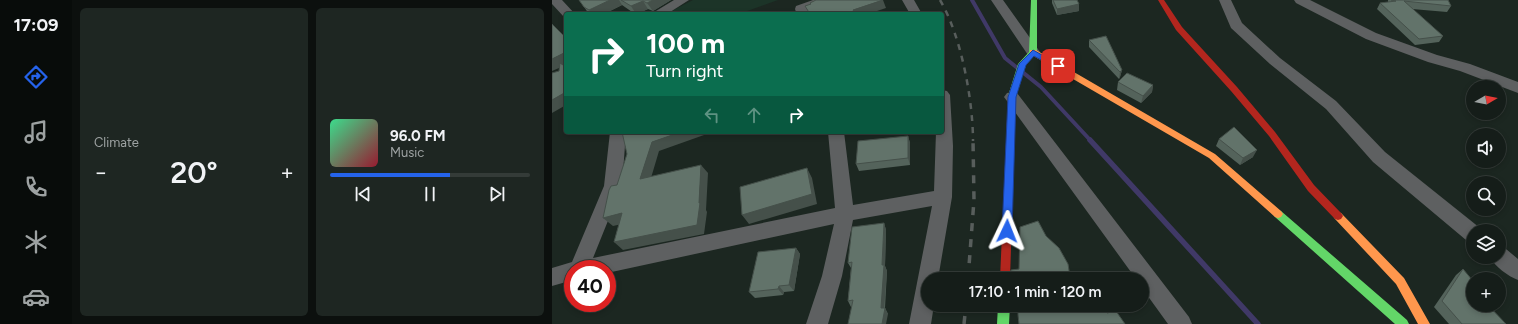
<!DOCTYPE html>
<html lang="en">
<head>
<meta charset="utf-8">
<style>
  :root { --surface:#151d19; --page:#1e2622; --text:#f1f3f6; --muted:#9da2a2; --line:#343b38; --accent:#2563eb }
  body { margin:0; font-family:Figtree,sans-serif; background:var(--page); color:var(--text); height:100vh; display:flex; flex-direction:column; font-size:15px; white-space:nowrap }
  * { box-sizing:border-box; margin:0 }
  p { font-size:13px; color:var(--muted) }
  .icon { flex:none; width:22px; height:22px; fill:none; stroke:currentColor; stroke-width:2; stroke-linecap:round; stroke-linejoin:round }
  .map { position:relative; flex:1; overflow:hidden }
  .sheet { display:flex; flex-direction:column; gap:8px; padding:8px; background:#0c100e; width:480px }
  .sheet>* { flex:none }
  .hud { position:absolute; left:12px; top:12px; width:380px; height:122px; border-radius:4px; box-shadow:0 2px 6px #0003,0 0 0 1px var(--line); background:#0b6e4f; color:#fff; overflow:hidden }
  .needle { width:26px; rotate:80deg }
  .controls { position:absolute; left:914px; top:80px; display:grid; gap:8px }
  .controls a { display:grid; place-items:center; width:40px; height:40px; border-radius:50%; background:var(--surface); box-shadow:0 2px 6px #0003,0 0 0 1px var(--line); font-size:20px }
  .speed { position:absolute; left:12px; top:260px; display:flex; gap:8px; font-size:20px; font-weight:700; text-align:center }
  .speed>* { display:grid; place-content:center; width:52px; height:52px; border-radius:50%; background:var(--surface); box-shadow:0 2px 6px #0003,0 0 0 1px var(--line); line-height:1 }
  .speed .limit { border:6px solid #d22; background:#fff; color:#111 }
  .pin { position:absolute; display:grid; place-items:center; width:34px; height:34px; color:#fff; margin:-17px; border-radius:8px; box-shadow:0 2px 6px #0006 }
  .me { position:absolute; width:44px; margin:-22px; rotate:2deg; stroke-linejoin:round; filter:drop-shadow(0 0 3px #0008) }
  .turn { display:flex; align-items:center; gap:14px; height:84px; padding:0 16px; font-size:18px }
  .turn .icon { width:52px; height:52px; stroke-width:2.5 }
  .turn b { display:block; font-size:28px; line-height:34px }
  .lanes { display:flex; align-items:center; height:38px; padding:0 16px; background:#0003; justify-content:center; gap:20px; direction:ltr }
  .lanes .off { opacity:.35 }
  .big { font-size:30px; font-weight:600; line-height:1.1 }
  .sheet .widget { flex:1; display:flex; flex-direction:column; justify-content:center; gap:6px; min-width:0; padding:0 14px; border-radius:6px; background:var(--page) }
  .song { display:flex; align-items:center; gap:12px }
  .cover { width:48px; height:48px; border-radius:6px; background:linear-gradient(135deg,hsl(150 70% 55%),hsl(350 70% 35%)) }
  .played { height:4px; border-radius:2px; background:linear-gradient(90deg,var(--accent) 60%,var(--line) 60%) }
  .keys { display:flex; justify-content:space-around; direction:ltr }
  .heat { display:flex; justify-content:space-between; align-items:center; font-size:22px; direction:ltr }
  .sheet .tiles { flex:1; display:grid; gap:8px; grid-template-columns:repeat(2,1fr) }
  .trip { position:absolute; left:369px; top:272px; width:228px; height:40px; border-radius:20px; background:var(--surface); box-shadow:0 2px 6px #0003,0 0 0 1px var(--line); font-weight:600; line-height:40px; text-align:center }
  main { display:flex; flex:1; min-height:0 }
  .menu { display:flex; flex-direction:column; width:72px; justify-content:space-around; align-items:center; background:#080c0a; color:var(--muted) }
  .menu .icon { width:28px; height:28px }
  .menu .current { color:var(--accent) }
  .menu b { font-size:18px; color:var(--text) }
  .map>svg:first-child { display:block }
  .built { fill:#1c3428 }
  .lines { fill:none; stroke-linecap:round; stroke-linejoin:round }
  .stream-far1 { stroke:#403967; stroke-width:4 }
  .stream { stroke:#403967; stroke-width:5.5 }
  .street { fill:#5e6061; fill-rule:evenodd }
  .fast { fill:#63d668; fill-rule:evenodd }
  .slow { fill:#ff974d; fill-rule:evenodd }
  .jam { fill:#b3261e; fill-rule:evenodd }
  .rail-far1 { stroke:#585e5c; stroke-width:2.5; stroke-dasharray:6 6; stroke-linecap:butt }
  .rail { stroke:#585e5c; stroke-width:3.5; stroke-dasharray:8 8; stroke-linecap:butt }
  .wall { fill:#54635b }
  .shaded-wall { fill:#45504a }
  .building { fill:#62736a; stroke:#45504a }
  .route { fill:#2563eb; stroke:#184099 }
</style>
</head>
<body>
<main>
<nav class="menu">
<b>17:09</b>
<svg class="icon current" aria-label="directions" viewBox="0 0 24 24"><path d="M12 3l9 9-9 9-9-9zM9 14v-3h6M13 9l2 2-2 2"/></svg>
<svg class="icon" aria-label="music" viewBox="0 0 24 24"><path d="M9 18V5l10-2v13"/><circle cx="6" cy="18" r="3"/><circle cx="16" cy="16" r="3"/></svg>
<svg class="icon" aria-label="phone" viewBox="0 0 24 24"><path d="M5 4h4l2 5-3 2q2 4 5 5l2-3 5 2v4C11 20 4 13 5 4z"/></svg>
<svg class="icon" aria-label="climate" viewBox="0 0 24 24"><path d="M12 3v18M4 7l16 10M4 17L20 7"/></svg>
<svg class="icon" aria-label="car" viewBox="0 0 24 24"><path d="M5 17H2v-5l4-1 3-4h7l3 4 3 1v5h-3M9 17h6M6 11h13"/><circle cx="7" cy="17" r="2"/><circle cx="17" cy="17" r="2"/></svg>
</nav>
<section class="sheet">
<div class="tiles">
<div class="widget"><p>Climate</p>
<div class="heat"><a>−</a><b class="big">20°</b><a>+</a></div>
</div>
<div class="widget">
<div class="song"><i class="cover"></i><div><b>96.0 FM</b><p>Music</p></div></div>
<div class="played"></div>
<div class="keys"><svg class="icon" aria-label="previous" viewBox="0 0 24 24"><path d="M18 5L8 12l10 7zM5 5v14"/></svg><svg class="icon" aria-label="pause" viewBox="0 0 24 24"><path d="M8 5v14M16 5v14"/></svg><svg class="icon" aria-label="next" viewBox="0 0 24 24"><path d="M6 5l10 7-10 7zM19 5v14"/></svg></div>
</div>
</div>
</section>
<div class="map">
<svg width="966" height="324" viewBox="0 0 966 324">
  <rect width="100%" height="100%" fill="#1c2721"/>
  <path class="built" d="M 141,0 L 226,0 L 187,14 L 114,14 Z"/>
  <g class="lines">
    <path class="stream-far1" d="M 420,0 L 453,58 L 489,87 L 539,141"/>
    <path class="stream" d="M 538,140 L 706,324"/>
    <path class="street" d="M 0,0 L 10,0 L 23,14 L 14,14 L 14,17 L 12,17 L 0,4 Z
      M 122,0 L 137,0 L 115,14 L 99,14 Z
      M 261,0 L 278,0 L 276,3 L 254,12 L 244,12 L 243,9 L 244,6 Z
      M 350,0 L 362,0 L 370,14 L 358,14 Z
      M 439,0 L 451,0 L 488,52 L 486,55 L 476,55 Z
      M 667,0 L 679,0 L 690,23 L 728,58 L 784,101 L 833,152 L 928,228 L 929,231 L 921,231 L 921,242 L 914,240 L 821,162 L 774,109 L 718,64 L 679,28 Z
      M 742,0 L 758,0 L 824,33 L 885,55 L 918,64 L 966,82 L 966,93 L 908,71 L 876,62 L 814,39 L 744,3 Z
      M 390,90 L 395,91 L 398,95 L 401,146 L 400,197 L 386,279 L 376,279 L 376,305 L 382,305 L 379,324 L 357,324 L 380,206 L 301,220 L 290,276 L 276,324 L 254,324 L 270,276 L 282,224 L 55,273 L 55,269 L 21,269 L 21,280 L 0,286 L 0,268 L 20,262 L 52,186 L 58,132 L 74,132 L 70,186 L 41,258 L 283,208 L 276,132 L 292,132 L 301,205 L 382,191 L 384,132 L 390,132 Z
      M 460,92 L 465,93 L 637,317 L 640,324 L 616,324 L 590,288 L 590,279 L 584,279 L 455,101 L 452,97 L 455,93 Z
      M 947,246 L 954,249 L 966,259 L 966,280 C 956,276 943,267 938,257 L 947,257 Z"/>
    <path class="fast" d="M 479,0 L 485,0 L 485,52 L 474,65 L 464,96 L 460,99 L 456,96 L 466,64 L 477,52 Z
      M 726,210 L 729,211 L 855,320 L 857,324 L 843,324 L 723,217 L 721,214 L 723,211 Z
      M 446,305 L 458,305 L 457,324 L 445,324 Z"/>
    <path class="slow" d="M 478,50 L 484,50 L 663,154 L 729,211 L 731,214 L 729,217 L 726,218 L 723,217 L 657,158 L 478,54 Z
      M 786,212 L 789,213 L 852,278 L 878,324 L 866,324 L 844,284 L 783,219 L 781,216 L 783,213 Z"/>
    <path class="jam" d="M 606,0 L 612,0 L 630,27 L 685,87 L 723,132 L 762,185 L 789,213 L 791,216 L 789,219 L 786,220 L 783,219 L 756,191 L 717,136 L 679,91 L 624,30 Z
      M 460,93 L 464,96 L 458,279 L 448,279 L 456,96 Z"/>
    <path class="rail-far1" d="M 388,0 C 409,35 421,100 421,141"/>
    <path class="rail" d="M 416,279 L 422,200 L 421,140
      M 412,324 L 414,305"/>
  </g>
  <path class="wall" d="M 27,0 L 119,0 L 101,11 L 96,9 L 85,14 L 83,14 L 70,5 L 52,14 L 37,14 Z
    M 500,0 L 525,0 L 527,11 L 505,15 L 500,3 Z
    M 836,0 L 896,0 L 899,6 L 895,12 L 860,9 L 891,36 L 887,42 L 863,45 L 825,9 L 828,3 L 836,2 Z
    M 537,40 L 570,70 L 568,77 L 567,79 L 537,47 Z
    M 566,82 L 601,85 L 600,92 L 589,103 L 565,90 Z
    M 356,136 L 358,143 L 358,165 L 307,171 L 304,164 Z
    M 667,139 L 701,157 L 688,165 L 664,146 Z
    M 332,223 L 334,230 L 333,266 L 335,271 L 333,308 L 336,314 L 299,307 L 296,301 L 299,268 L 296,263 Z
    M 244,248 L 248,254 L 242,291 L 232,292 L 231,295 L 203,298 L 197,292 Z
    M 911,269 L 921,305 L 954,324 L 897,324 L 882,307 L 904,275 Z"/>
  <path class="shaded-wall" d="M 58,0 L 67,0 L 70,5 L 52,14 L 40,14 L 37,10 Z
    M 101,0 L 119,0 L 101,11 L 95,3 Z
    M 331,0 L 334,8 L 316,14 L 302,14 L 301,10 Z
    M 91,1 L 96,9 L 85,14 L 84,14 L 79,6 Z
    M 527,4 L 527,11 L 505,15 L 505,9 Z
    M 14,52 L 14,65 L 0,71 L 0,59 Z
    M 570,70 L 568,77 L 567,79 L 568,72 Z
    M 601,85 L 600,92 L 589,103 L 591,96 Z
    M 14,92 L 14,105 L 0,113 L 0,100 Z
    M 129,132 L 151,132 L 152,135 L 107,151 L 96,188 L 88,179 L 100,142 Z
    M 356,136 L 358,143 L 358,165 L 356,158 Z
    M 705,150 L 701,157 L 688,165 L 691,158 Z
    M 149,165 L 156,173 L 154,210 L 155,212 L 152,234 L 71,250 L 62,242 L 147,203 Z
    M 255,168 L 260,178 L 265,204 L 197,224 L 190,215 Z
    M 70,213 L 79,222 L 61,226 L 51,218 Z
    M 332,223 L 334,230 L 333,266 L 335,271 L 332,310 L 333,308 L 336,314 L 334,324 L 330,324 L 329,308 L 330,265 Z
    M 244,248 L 248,254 L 242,291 L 237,285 Z
    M 227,286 L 232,292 L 231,295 L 226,289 Z"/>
  <path class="building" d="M 27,0 L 58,0 L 37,10 L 32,7 Z
    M 69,0 L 101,0 L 95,3 L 91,1 L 79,6 Z
    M 264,0 L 331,0 L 301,10 L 303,14 L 258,14 L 253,6 L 259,4 L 258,3 Z
    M 501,0 L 525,0 L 527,4 L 505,9 Z
    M 839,0 L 896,0 L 899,6 L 852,1 L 891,36 L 867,39 L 828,3 L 844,1 Z
    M 0,24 L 14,38 L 14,52 L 0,59 Z
    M 554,36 L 570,70 L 568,72 L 537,40 Z
    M 8,63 L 14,67 L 14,92 L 0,100 L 0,73 L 7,71 Z
    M 575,73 L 601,85 L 591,96 L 566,82 Z
    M 682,127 L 705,150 L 691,158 L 667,139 Z
    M 70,132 L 129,132 L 100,142 L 88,179 L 149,165 L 147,203 L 148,203 L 145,225 L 62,242 L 70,213 L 51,218 L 57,190 L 59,186 L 65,185 L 75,154 Z
    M 356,136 L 356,158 L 304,164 L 306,141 Z
    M 255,168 L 260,194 L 190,215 L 188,187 Z
    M 486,221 L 494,236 L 507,248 L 516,264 L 518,277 L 525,276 L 527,279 L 458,279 L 457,275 L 459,270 L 467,269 L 468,227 Z
    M 332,223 L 330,265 L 332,265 L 329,308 L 333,308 L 330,324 L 296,324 L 301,300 L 296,301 L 300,262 L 296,263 L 300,227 Z
    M 244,248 L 237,285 L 227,286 L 226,289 L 197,292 L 206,252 Z
    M 911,269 L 921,281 L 921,305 L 936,305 L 954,324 L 910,324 L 890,301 Z
    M 466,305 L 548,305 L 555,313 L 564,311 L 573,324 L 467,324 L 466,315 Z"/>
  <path class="route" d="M 481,50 L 510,66 L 506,69 L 503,68 L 482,56 L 474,65 L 464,97 L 460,231 L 455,235 L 450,231 L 456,97 L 467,64 Z"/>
</svg>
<div class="controls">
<a><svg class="needle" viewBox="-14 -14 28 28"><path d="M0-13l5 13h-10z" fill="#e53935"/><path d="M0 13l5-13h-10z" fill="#9da2a2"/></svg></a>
<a><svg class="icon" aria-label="sound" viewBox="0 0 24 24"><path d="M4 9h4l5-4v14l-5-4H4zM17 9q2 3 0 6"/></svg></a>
<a><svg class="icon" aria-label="search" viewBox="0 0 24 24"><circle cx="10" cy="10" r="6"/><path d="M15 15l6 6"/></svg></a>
<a><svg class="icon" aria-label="layers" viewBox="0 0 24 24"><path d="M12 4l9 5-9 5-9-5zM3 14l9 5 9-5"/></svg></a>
<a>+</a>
</div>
<div class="speed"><div class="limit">40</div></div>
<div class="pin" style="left:506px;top:66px;background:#d93025"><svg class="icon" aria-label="arrive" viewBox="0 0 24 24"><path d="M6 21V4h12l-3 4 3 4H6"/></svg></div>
<svg class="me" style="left:455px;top:231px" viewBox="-20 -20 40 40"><path d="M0-17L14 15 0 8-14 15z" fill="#2563eb" stroke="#fff" stroke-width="4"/></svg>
<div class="trip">17:10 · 1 min · 120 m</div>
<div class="hud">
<div class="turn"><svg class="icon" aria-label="right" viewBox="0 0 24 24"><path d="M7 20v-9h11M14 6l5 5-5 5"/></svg><div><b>100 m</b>Turn right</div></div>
<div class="lanes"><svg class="icon off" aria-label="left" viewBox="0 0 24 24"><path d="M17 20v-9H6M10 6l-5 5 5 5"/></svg><svg class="icon off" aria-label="ahead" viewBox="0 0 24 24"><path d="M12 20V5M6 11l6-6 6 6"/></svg><svg class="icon" aria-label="right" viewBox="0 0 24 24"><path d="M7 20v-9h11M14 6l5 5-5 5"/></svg></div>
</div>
</div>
</main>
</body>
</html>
